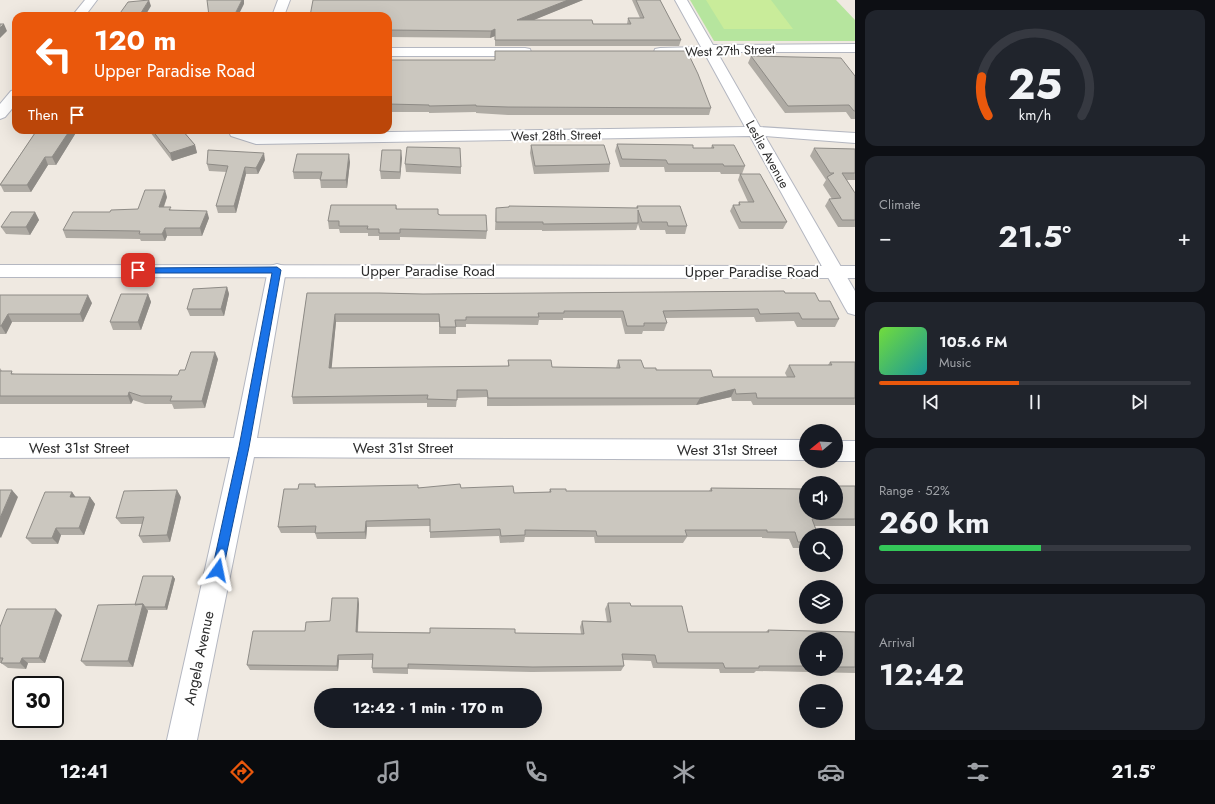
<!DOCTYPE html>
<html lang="en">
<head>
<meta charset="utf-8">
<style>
  :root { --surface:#171b24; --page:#20242c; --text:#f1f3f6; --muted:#9ea1a6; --line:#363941; --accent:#ea580c }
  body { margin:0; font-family:Jost,sans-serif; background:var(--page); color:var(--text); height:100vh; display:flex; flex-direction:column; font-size:15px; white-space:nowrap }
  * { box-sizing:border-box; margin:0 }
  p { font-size:13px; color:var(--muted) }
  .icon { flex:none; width:22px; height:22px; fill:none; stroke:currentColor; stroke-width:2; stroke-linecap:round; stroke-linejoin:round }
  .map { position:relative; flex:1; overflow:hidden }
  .drawer { display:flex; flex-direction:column; gap:10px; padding:10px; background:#0d0f14; width:360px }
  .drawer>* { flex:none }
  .guide { position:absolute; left:12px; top:12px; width:380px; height:122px; border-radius:12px; box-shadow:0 4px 16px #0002; background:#ea580c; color:#fff; overflow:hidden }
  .needle { width:26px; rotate:252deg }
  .controls { position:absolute; left:799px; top:424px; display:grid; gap:8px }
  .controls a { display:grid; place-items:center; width:44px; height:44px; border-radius:50%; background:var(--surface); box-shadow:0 4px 16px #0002; font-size:20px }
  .speed { position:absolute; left:12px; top:676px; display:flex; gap:8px; font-size:20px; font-weight:700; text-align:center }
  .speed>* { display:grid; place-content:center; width:52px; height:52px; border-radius:50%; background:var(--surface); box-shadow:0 4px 16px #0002; line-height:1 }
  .speed .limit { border:2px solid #111; border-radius:6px; background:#fff; color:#111 }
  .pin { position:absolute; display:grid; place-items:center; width:34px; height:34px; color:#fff; margin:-17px; border-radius:8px; box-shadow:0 2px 6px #0006 }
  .me { position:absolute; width:44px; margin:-22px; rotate:12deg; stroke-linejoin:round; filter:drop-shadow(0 0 3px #0008) }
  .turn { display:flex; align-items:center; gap:14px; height:84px; padding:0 16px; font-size:18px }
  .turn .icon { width:52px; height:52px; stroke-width:2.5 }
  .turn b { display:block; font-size:28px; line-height:34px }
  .then { display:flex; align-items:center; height:38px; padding:0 16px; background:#0003; gap:8px; font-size:15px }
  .big { font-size:30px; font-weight:700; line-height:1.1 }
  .drawer .tile { flex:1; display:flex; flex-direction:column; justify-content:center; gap:6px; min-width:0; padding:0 14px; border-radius:12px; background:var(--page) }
  .drawer .dial { align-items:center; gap:0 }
  .dial svg { height:104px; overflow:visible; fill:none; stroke:var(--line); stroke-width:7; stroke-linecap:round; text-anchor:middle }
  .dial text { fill:var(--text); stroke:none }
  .song { display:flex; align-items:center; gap:12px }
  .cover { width:48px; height:48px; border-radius:6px; background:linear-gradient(135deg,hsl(100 70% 55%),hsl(180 70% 35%)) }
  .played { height:4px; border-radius:2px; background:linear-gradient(90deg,var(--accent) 45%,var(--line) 45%) }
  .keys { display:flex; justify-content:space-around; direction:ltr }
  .heat { display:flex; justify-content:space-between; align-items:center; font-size:22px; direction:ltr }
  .charge { height:6px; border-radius:3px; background:linear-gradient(90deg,#34c759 52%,var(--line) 0) }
  .trip { position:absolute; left:314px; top:688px; width:228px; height:40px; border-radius:20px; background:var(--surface); box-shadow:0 4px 16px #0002; font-weight:700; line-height:40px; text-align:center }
  .tabs { display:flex; height:64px; justify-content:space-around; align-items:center; background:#090b0e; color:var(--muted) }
  .tabs .icon { width:28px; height:28px }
  .tabs .on { color:var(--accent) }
  .tabs b { font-size:18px; color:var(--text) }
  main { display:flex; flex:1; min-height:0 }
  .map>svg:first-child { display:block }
  .green { fill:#b6e59e }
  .pitch { fill:#c9ec9a }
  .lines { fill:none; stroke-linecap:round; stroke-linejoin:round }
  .minor-casing { stroke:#b4b7c1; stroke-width:2 }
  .tertiary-casing { stroke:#b4b7c1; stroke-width:2 }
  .minor { fill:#fff; fill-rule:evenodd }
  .tertiary { fill:#fff; fill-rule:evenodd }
  .wall { fill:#afaba4; fill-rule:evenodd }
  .shaded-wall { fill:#8e8b86 }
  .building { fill:#cbc7bf; stroke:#8e8b86 }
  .route { fill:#1a73e8; stroke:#114b97 }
  .labels { text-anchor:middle; stroke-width:4; stroke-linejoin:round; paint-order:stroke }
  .far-street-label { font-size:13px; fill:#2e2e2e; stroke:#fff }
  .street-label { font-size:15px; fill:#2e2e2e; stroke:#fff }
</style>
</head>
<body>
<main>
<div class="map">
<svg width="855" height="740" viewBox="0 0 855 740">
  <rect width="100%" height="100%" fill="#efe9e1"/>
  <path class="green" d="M 690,0 L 836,0 L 855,20 L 855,41 L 714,41 Z"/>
  <path class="pitch" d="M 706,0 L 771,0 L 793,29 L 724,29 Z"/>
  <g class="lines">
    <g class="minor-casing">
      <path id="minor" d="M 278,0 L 290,0 L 284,16 L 272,16 Z
        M 675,0 L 687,0 L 713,45 L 855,44 L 855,52 L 717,52 L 760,127 L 855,133 L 855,143 L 765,136 L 855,291 L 855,315 L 848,313 L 845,308 L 750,136 L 256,144 L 231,136 L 228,130 L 242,130 L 257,134 L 745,127 L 705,54 L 693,56 L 660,56 L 655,55 L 654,52 L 655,49 L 660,48 L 701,47 Z
        M 388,48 L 525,48 L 530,49 L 531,52 L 530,55 L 525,56 L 388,56 Z
        M 277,264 L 284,266 L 286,270 L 257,438 L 806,440 L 806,460 L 254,457 L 197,740 L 167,740 L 230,457 L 0,458 L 0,438 L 234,438 L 268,270 L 270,266 Z
        M 836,441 L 855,441 L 855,461 L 836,461 Z"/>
    </g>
    <g class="tertiary-casing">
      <path id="tertiary" d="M 85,0 L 97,0 L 85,16 L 72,16 Z
        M 16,90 L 16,104 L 5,117 L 0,119 L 0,104 L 11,91 Z
        M 0,265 L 855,266 L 855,278 L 0,277 Z"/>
    </g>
    <use href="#minor" class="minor"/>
    <use href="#tertiary" class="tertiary"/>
  </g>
  <path class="wall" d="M 313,0 L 583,0 L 533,20 L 593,24 L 627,24 L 628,18 L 640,18 L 632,0 L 660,0 L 681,40 L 679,46 L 495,46 L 495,36 L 490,38 L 388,37 L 388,16 Z
    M 495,51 L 711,108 L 709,115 L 508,115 L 476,113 L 476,112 L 429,113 L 429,112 L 388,112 L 388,60 L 495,60 Z
    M 751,56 L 855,76 L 855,119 L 851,119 L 846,112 L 785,113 L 748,63 Z
    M 37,130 L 80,130 L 77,131 L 56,165 L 48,165 L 31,192 L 4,192 L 0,184 Z
    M 150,130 L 185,130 L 184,132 L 195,145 L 197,153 L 172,161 L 150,132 Z
    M 617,144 L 693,148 L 711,148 L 712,145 L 745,166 L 742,174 L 787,222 L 783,229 L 739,229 L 730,211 L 733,205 L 738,205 L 739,202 L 748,202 L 738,180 L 740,174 L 721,174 L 720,172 L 665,172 L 664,167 L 620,167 L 615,151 Z
    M 531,145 L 610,164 L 609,172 L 534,174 L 530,153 Z
    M 814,148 L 855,149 L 855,180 L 847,180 L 855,193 L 855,227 L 838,227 L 825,206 L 829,199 L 832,199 L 823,185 L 826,180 L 810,156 Z
    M 402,158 L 400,179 L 381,179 L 380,171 Z
    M 265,160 L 258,174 L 246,174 L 236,213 L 218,213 L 216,206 L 227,172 L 209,171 L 207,164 Z
    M 350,162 L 347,188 L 321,188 L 320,179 L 294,179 L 293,172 Z
    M 405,164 L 461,167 L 461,174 L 406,172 Z
    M 167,197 L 164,207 L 172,210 L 209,218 L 202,236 L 167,236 L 165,241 L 141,241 L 140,239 L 66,238 L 63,230 L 110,212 L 138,209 Z
    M 396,205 L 397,209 L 438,214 L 440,215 L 487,231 L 486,239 L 400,237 L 400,240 L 379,240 L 379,236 L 368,236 L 368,233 L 340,233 L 339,229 L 329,229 L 328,221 Z
    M 637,206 L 687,226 L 685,234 L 666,234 L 665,230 L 640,230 L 638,224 L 636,230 L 542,231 L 542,230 L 495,230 L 496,208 L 636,208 Z
    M 35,212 L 39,220 L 30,235 L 6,234 L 1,227 Z
    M 227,287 L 229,294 L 224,316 L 190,316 L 187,309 Z
    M 307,293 L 423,294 L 785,293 L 819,301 L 839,319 L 835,327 L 797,327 L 794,321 L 756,322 L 754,317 L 665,318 L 667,323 L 664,331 L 643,331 L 642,334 L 625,334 L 621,318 L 563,318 L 563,320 L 539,320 L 538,325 L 466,324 L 466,327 L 456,327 L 456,334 L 439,334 L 439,322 L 336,322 L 331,368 L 508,366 L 508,360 L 552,367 L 616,368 L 618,360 L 644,368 L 713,377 L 787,377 L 785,373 L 789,365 L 828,365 L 830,362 L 855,362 L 855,405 L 753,405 L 751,401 L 732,401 L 731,397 L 696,405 L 487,406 L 487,397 L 457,398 L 456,407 L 427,407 L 427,403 L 293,404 L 292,397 Z
    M 148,294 L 151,302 L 141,330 L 113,330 L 110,322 Z
    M 0,295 L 92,303 L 83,322 L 12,322 L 6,334 L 0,334 Z
    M 218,359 L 205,408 L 174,409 L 172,404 L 145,404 L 133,400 L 131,404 L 0,404 L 0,368 L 2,371 L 15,374 L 178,375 L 185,370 Z
    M 315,484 L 316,487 L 461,488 L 514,493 L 549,492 L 550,489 L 566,491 L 709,491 L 711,488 L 801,489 L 803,486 L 855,486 L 855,526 L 815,526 L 806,535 L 806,548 L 793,548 L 789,539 L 762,538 L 762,537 L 687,537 L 683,543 L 595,543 L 594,537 L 525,537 L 524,542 L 500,543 L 499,536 L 430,538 L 430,526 L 367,527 L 366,539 L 317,539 L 315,533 L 281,533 L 278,527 L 298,489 Z
    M 72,492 L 75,497 L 90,497 L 95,504 L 84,535 L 61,535 L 58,544 L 32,544 L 26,538 Z
    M 181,497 L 170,542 L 143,543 L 139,536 L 142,524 L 121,524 L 116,518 Z
    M 173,576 L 175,579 L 167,610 L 148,610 L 133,667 L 86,666 L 81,661 L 135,605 Z
    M 358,598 L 359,604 L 358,632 L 581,634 L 580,627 L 582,621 L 607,622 L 605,609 L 608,603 L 631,606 L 688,632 L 766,632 L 768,630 L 855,632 L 855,673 L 756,671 L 754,673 L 720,673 L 719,669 L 653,668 L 651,661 L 623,660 L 624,666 L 621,671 L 532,672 L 408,669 L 408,674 L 373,673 L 372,668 L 373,660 L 339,660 L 338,671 L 250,670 L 247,665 L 305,631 L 330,621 ZM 806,639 L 836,639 L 836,669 L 806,669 Z
    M 62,615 L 45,663 L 28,663 L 26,669 L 8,668 L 1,663 L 0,663 L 0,627 Z"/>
  <path class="shaded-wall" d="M 149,0 L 151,6 L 145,16 L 139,16 Z
    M 242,0 L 244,0 L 244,4 L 238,16 L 234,16 Z
    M 568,0 L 583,0 L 517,27 L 517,20 Z
    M 4,24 L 7,31 L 0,38 L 0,28 Z
    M 495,29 L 495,36 L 490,38 L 491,31 Z
    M 70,130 L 77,130 L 77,131 L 56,165 L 52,157 Z
    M 195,145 L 197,153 L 172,161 L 170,153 Z
    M 401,150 L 402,158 L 400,179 L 400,172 Z
    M 264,153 L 265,160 L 258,174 L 256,168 Z
    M 349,154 L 350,162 L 347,188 L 346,180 Z
    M 45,157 L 48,165 L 31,192 L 27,185 Z
    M 245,167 L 246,174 L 236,213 L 234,206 Z
    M 165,190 L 167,197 L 161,214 L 159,207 Z
    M 207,211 L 209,218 L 202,236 L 200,228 Z
    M 35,212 L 39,220 L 30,235 L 26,227 Z
    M 165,228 L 167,236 L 165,241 L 162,234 Z
    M 227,287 L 229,294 L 224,316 L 221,309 Z
    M 148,294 L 151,302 L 141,330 L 138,322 Z
    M 88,295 L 92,303 L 83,322 L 80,314 Z
    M 8,314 L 12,322 L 6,334 L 1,326 Z
    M 335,314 L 336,322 L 331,375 L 329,368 Z
    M 215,352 L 218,359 L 205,408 L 202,401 Z
    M 735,389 L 731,397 L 696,405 L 700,398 Z
    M 129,392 L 133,400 L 131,404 L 128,396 Z
    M 12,490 L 18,497 L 1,538 L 0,537 L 0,518 Z
    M 177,490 L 181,497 L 170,542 L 167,535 Z
    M 72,492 L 77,499 L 70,497 Z
    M 90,497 L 95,504 L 84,535 L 79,528 Z
    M 366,521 L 367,527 L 366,539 L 365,532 Z
    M 56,528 L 61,535 L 58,544 L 52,538 Z
    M 173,576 L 175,579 L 167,610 L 165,607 Z
    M 358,598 L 359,604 L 357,638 L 356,632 Z
    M 143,604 L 148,611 L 133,667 L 128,661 Z
    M 56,609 L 62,615 L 45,663 L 39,658 Z
    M 338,655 L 339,660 L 338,671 L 337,666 Z
    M 22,658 L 28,663 L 26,669 L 20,663 Z"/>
  <path class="building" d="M 149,0 L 139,16 L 118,16 L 128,2 Z
    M 207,0 L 242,0 L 234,16 L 209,16 Z
    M 313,0 L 568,0 L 517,20 L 592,20 L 593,24 L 631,24 L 628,18 L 644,18 L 636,0 L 660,0 L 681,40 L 495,40 L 495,29 L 491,31 L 388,30 L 388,16 L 310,16 Z
    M 0,24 L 4,24 L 0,28 Z
    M 495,51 L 687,51 L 698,74 L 711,108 L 508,107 L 476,106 L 476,105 L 429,106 L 429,105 L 388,104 L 388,60 L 495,60 Z
    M 751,56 L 841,58 L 855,76 L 855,111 L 854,111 L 849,105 L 788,106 Z
    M 37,130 L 70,130 L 52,157 L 45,157 L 27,185 L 0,185 Z
    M 152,130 L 182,130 L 195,145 L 170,153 Z
    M 617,144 L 693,145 L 693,148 L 714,148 L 712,145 L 734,145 L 745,166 L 724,166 L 723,164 L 668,164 L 666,160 L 622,159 Z
    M 531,145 L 604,145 L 610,164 L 535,166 Z
    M 407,147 L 460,148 L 461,167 L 405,164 Z
    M 814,148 L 855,149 L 855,173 L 842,173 L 855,193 L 855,220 L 842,220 L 829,199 L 841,198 L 827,177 L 834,173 L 830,173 Z
    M 208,150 L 264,153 L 256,168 L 245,167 L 234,206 L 216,206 L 228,166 L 207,164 Z
    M 382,150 L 401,150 L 400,172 L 380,171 Z
    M 297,154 L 349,154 L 346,180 L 320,180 L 322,172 L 293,172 Z
    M 740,174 L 760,174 L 787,222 L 741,222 L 733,205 L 740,205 L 739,202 L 754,202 Z
    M 145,190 L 165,190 L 159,207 L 171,207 L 169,210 L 207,211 L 200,228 L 165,228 L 162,234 L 139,234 L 140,231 L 63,230 L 73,212 L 110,212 L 111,210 L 138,209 Z
    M 331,205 L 396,205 L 396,209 L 438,209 L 438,214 L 440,215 L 486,215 L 487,231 L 400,229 L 400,233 L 379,233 L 379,229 L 367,229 L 368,226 L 339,226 L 339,221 L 328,221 Z
    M 509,206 L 638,208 L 637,206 L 680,206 L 687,226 L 668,226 L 667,222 L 642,222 L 638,210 L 638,223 L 543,224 L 543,222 L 496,222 L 496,208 L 509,207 Z
    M 11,212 L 35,212 L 26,227 L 1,227 Z
    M 227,287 L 221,309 L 187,309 L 193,289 Z
    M 784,291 L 785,293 L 815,293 L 819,301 L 830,301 L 839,319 L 802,319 L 799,313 L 760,314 L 758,309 L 663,311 L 667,323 L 644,323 L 644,326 L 627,326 L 623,311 L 564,311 L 564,313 L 538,313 L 539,317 L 466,317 L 466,320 L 455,320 L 456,327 L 440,327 L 439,314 L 335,314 L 329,368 L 509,366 L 508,360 L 551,360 L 552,367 L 620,368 L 618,360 L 641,360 L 644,368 L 656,368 L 656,370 L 711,370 L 713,377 L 795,377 L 789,365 L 832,365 L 830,362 L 855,362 L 855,398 L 757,398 L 756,393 L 736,394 L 735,389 L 700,398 L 488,398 L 487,390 L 457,390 L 457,400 L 427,399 L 428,395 L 292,397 L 307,293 L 379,293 L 423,294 Z
    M 121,294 L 148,294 L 138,322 L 110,322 Z
    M 0,295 L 88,295 L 80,314 L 8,314 L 1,326 L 0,326 Z
    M 191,352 L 215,352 L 202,401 L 170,401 L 172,396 L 141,396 L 129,392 L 128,396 L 0,396 L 0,371 L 12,371 L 11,374 L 178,375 L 180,370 L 185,370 Z
    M 299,484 L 315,484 L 315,487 L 418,485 L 418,488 L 460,484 L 461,488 L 513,486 L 514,493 L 551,492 L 550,489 L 566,489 L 566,491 L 712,491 L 711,488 L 805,489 L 803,486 L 806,486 L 806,513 L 836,513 L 836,486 L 855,486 L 855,519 L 812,519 L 818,535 L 806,535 L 806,542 L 798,542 L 795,532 L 767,532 L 767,530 L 685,530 L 687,536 L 597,536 L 596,531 L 525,530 L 525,535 L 501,536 L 500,529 L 430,532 L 430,519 L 366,521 L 365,532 L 315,533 L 316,526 L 278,527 L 284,489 L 298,489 Z
    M 0,490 L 12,490 L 0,518 Z
    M 177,490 L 167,535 L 139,536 L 144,517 L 116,518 L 124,491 Z
    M 45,492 L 72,492 L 70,497 L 90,497 L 79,528 L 56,528 L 52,538 L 26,538 Z
    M 143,576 L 173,576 L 165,607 L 145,607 L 143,604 L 135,605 Z
    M 332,598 L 358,598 L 356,632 L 430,633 L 430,628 L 515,629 L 515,633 L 584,634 L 582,621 L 611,622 L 608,603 L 630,603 L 631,606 L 682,606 L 688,632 L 769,632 L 768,630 L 855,632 L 855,667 L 836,667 L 836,639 L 806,639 L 806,666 L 759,666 L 759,668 L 725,668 L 723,663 L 657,663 L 655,655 L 622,654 L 624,666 L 533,667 L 408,664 L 408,668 L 372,668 L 373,654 L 338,655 L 337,666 L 247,665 L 253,631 L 305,631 L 306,622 L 330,621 Z
    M 143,604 L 128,661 L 81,661 L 98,605 Z
    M 7,609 L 56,609 L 39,658 L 22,658 L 20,663 L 1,663 L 3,658 L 0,658 L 0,627 Z"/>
  <path class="route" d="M 277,267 L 281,270 L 249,447 L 223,570 L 222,574 L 218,576 L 213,574 L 212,570 L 239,447 L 272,273 L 138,273 L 134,270 L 138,268 Z"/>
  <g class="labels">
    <g class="far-street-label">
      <text transform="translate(730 50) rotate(-2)" y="5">West 27th Street</text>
      <text transform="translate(556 135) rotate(-1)" y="5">West 28th Street</text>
      <text transform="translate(768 154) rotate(61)" y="5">Leslie Avenue</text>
    </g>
    <g class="street-label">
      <text x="428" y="276">Upper Paradise Road</text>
      <text x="752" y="277">Upper Paradise Road</text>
      <text x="79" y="453">West 31st Street</text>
      <text x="403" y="453">West 31st Street</text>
      <text x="727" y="455">West 31st Street</text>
      <text transform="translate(199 658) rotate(-78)" y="5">Angela Avenue</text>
    </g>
  </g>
</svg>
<div class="controls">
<a><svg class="needle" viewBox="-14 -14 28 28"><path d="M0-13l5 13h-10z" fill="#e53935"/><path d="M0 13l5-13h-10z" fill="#9ea1a6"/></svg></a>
<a><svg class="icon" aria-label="sound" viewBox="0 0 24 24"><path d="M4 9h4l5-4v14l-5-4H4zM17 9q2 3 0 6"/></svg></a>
<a><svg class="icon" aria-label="search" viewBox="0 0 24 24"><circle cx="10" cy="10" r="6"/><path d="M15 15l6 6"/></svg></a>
<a><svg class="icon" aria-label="layers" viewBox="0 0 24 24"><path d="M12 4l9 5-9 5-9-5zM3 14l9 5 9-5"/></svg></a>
<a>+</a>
<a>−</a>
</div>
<div class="speed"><div class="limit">30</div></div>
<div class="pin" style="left:138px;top:270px;background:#d93025"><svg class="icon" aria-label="arrive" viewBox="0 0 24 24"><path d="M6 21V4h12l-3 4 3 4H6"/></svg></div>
<svg class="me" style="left:218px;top:570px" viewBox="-20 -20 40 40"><path d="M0-17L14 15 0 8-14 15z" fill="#1a73e8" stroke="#fff" stroke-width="4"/></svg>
<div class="trip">12:42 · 1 min · 170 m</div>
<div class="guide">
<div class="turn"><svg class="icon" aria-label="left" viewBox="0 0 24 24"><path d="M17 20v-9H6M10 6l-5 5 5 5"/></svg><div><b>120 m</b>Upper Paradise Road</div></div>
<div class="then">Then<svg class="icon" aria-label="arrive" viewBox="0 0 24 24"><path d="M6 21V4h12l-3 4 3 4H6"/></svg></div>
</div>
</div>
<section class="drawer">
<div class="tile dial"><svg viewBox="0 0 100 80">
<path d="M14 69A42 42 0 1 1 86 69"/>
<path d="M14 69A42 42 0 0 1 9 39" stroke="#ea580c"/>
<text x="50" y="56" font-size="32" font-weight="700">25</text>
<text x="50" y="72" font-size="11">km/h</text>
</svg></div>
<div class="tile"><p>Climate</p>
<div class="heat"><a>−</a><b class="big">21.5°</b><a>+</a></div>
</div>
<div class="tile">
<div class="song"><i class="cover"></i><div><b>105.6 FM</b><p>Music</p></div></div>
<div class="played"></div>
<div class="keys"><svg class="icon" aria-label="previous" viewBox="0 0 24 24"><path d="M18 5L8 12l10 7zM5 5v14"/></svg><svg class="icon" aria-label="pause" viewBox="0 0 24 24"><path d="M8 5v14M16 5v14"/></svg><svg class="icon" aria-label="next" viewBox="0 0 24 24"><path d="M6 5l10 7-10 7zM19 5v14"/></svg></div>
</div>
<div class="tile"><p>Range · 52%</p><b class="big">260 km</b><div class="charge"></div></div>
<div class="tile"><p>Arrival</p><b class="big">12:42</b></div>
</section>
</main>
<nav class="tabs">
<b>12:41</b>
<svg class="icon on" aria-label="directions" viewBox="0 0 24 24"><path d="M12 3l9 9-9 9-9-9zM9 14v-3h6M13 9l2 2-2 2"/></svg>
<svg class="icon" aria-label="music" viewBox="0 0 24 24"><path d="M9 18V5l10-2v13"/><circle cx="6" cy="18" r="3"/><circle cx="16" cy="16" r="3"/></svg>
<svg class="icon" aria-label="phone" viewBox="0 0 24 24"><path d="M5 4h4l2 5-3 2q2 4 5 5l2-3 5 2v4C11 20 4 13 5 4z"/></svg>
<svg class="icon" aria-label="climate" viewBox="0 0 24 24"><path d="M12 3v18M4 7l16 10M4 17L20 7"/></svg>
<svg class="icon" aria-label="car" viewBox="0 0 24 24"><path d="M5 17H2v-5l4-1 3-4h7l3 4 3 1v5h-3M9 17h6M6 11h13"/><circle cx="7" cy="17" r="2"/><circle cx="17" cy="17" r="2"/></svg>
<svg class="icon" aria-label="filters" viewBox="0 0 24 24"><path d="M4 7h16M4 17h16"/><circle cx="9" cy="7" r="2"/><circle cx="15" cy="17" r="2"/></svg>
<b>21.5°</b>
</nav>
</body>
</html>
